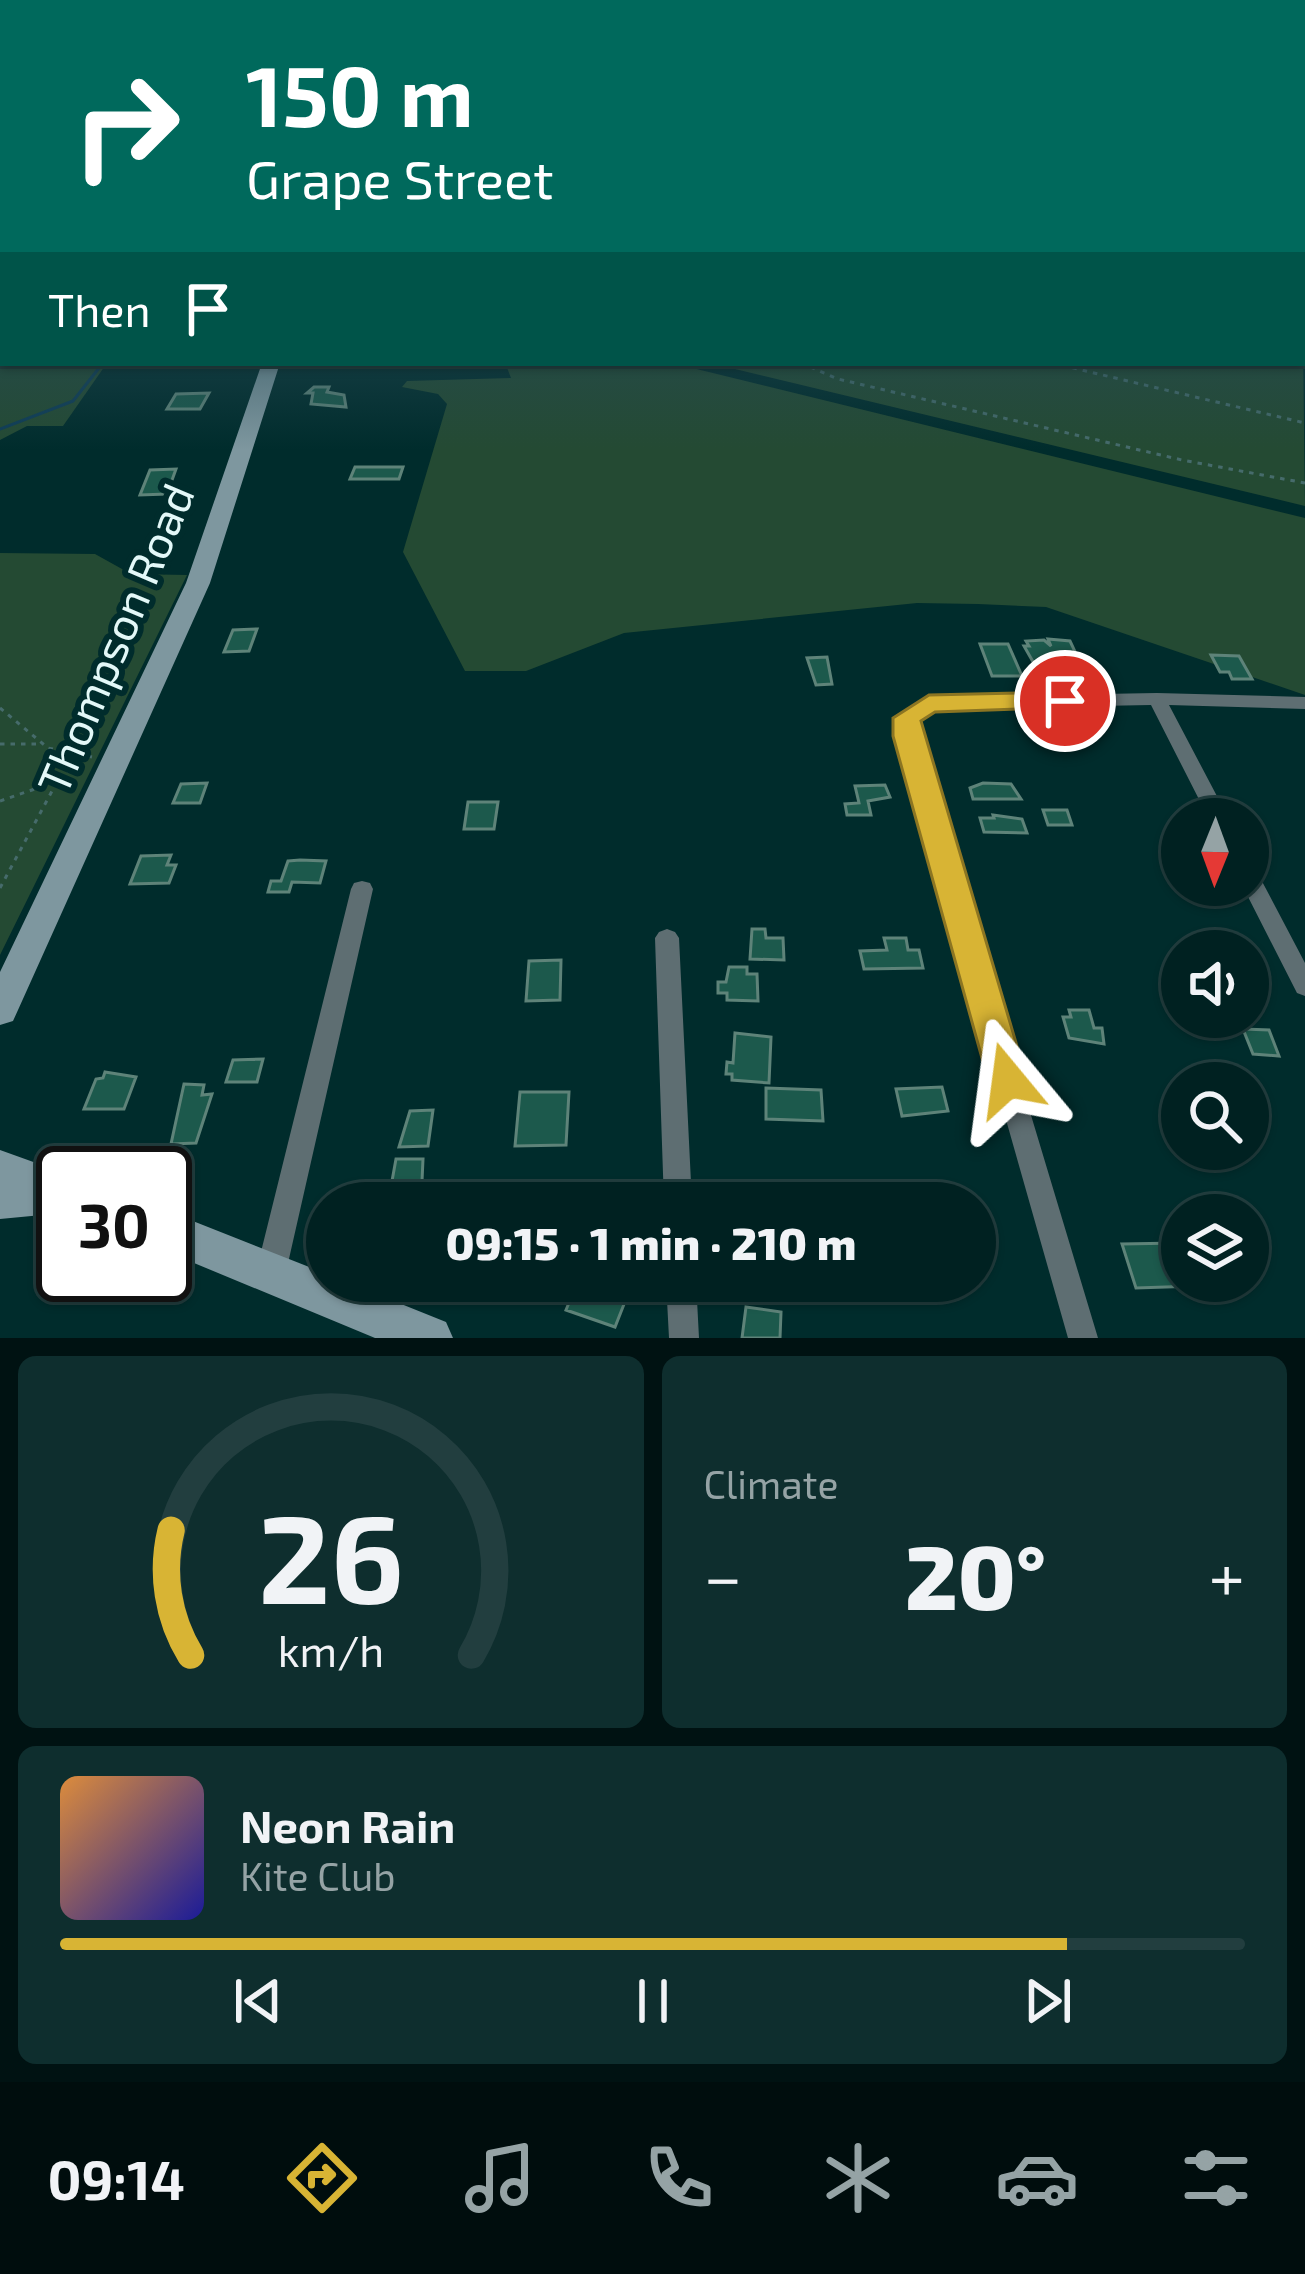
<!DOCTYPE html>
<html lang="en">
<head>
<meta charset="utf-8">
<style>
  :root { --surface:#002121; --page:#0e2e2e; --text:#f1f3f6; --muted:#95a3a5; --line:#223e3f; --accent:#d8b434 }
  body { margin:0; font-family:"Exo 2",sans-serif; background:var(--page); color:var(--text); height:100vh; display:flex; flex-direction:column; font-size:45px; white-space:nowrap }
  * { box-sizing:border-box; margin:0 }
  p { font-size:39px; color:var(--muted) }
  .icon { flex:none; width:66px; height:66px; fill:none; stroke:currentColor; stroke-width:2; stroke-linecap:round; stroke-linejoin:round }
  .map { position:relative; height:1338px; overflow:hidden }
  .panel { display:flex; flex-direction:column; gap:18px; padding:18px; background:#001212; flex:1 }
  .panel>* { flex:none }
  .banner { position:absolute; left:0px; top:0px; width:1305px; height:366px; box-shadow:0 3px 9px #0004,0 0 0 3px var(--line); background:#00695c; color:#fff; overflow:hidden }
  .needle { width:78px; rotate:181deg }
  .controls { position:absolute; left:1161px; top:798px; display:grid; gap:24px }
  .controls a { display:grid; place-items:center; width:108px; height:108px; border-radius:50%; background:var(--surface); box-shadow:0 3px 9px #0004,0 0 0 3px var(--line); font-size:60px }
  .speed { position:absolute; left:36px; top:1146px; display:flex; gap:24px; font-size:60px; font-weight:700; text-align:center }
  .speed>* { display:grid; place-content:center; width:156px; height:156px; border-radius:50%; background:var(--surface); box-shadow:0 3px 9px #0004,0 0 0 3px var(--line); line-height:1 }
  .speed .limit { border:6px solid #111; border-radius:18px; background:#fff; color:#111 }
  .pin { position:absolute; display:grid; place-items:center; width:102px; height:102px; color:#fff; margin:-51px; border:6px solid #fff; border-radius:50%; box-shadow:0 3px 12px #0007 }
  .me { position:absolute; width:132px; margin:-66px; rotate:344deg; stroke-linejoin:round; filter:drop-shadow(0 0 9px #0008) }
  .turn { display:flex; align-items:center; gap:42px; height:252px; padding:0 48px; font-size:54px }
  .turn .icon { width:156px; height:156px; stroke-width:2.5 }
  .turn b { display:block; font-size:84px; line-height:102px }
  .then { display:flex; align-items:center; height:114px; padding:0 48px; background:#0003; gap:24px; font-size:45px }
  .big { font-size:90px; font-weight:800; line-height:1.1 }
  .panel .tile { flex:1; display:flex; flex-direction:column; justify-content:center; gap:18px; min-width:0; padding:0 42px; border-radius:18px; background:var(--page) }
  .panel .dial { align-items:center; gap:0 }
  .dial svg { height:312px; overflow:visible; fill:none; stroke:var(--line); stroke-width:7; stroke-linecap:round; text-anchor:middle }
  .dial text { fill:var(--text); stroke:none }
  .song { display:flex; align-items:center; gap:36px }
  .cover { width:144px; height:144px; border-radius:18px; background:linear-gradient(135deg,hsl(30 70% 55%),hsl(240 70% 35%)) }
  .played { height:12px; border-radius:6px; background:linear-gradient(90deg,var(--accent) 85%,var(--line) 85%) }
  .keys { display:flex; justify-content:space-around; direction:ltr }
  .heat { display:flex; justify-content:space-between; align-items:center; font-size:66px; direction:ltr }
  .panel .tiles { flex:1; display:grid; gap:18px; grid-template-columns:1fr 1fr }
  .tile:last-child { grid-column:span 2 }
  .trip { position:absolute; left:306px; top:1182px; width:690px; height:120px; border-radius:60px; background:var(--surface); box-shadow:0 3px 9px #0004,0 0 0 3px var(--line); font-weight:800; line-height:120px; text-align:center }
  .tabs { display:flex; height:192px; justify-content:space-around; align-items:center; background:#000d0d; color:var(--muted) }
  .tabs .icon { width:84px; height:84px }
  .tabs .selected { color:var(--accent) }
  .tabs b { font-size:54px; color:var(--text) }
  .map>svg:first-child { display:block }
  .green { fill:#244a33 }
  .lines { fill:none; stroke-linecap:round; stroke-linejoin:round }
  .stream { stroke:#0f3d57; stroke-width:3 }
  .building { fill:#1c594c; stroke:#5e8379; stroke-width:3 }
  .path { stroke:#466b6b; stroke-width:3; stroke-dasharray:4.5 6; stroke-linecap:butt }
  .street { fill:#5e6e72; fill-rule:evenodd }
  .secondary { fill:#7e979f; fill-rule:evenodd }
  .route { fill:#d8b434; stroke:#8c7522; stroke-width:3 }
  .labels { text-anchor:middle; stroke-width:12; stroke-linejoin:round; paint-order:stroke }
  .street-label { font-size:45px; fill:#e3f8f8; stroke:#002c2c }
</style>
</head>
<body>
<div class="map">
<svg width="1305" height="1338" viewBox="0 0 1305 1338">
  <rect width="100%" height="100%" fill="#002c2c"/>
  <path class="green" d="M 1302,262 L 1305,506 L 710,363 L 1302,363 Z
    M 0,281 L 3,363 L 107,363 L 63,426 L 27,426 L 0,440 Z
    M 495,363 L 672,363 L 1305,518 L 1305,695 L 1046,607 L 978,604 L 917,603 L 624,633 L 526,671 L 465,671 L 403,552 L 447,404 L 438,394 L 402,387 L 407,381 L 511,378 L 506,365 Z
    M 0,553 L 95,554 L 131,574 L 187,575 L 0,955 Z"/>
  <g class="lines">
    <path class="stream" d="M 0,429 L 73,401 L 103,363"/>
  </g>
  <path class="building" d="M 314,387 L 329,387 L 327,392 L 344,395 L 346,407 L 311,404 L 313,393 L 307,393 Z
    M 209,393 L 200,409 L 167,409 L 176,394 Z
    M 355,467 L 403,467 L 399,479 L 350,479 Z
    M 176,469 L 167,494 L 140,495 L 150,470 Z
    M 257,629 L 249,651 L 224,652 L 233,630 Z
    M 1048,639 L 1070,641 L 1078,658 L 1054,662 L 1061,677 L 1040,674 L 1024,646 L 1029,646 L 1026,641 L 1044,640 L 1051,646 Z
    M 980,644 L 1008,644 L 1022,676 L 992,676 Z
    M 1211,655 L 1239,656 L 1252,679 L 1232,679 L 1229,672 L 1220,672 Z
    M 827,657 L 832,684 L 816,685 L 807,658 Z
    M 207,783 L 200,803 L 173,803 L 181,784 Z
    M 983,783 L 1011,784 L 1021,799 L 973,799 L 970,788 Z
    M 885,785 L 890,797 L 868,801 L 871,815 L 847,815 L 845,804 L 859,803 L 855,786 Z
    M 468,802 L 498,802 L 494,829 L 464,829 Z
    M 1043,810 L 1067,810 L 1072,825 L 1048,825 Z
    M 993,815 L 1022,819 L 1027,833 L 984,832 L 980,818 L 994,818 Z
    M 171,855 L 167,865 L 176,865 L 169,883 L 130,884 L 141,856 Z
    M 288,861 L 300,860 L 326,861 L 320,883 L 292,882 L 289,892 L 268,892 L 271,881 L 281,881 Z
    M 752,929 L 765,929 L 766,938 L 783,938 L 784,960 L 750,959 Z
    M 884,938 L 906,938 L 908,950 L 919,950 L 923,968 L 864,969 L 860,951 L 887,950 Z
    M 561,960 L 560,1000 L 526,1001 L 529,961 Z
    M 729,967 L 747,967 L 747,974 L 757,974 L 758,1001 L 727,1000 L 727,993 L 718,993 L 718,982 L 726,982 Z
    M 1069,1010 L 1089,1010 L 1094,1028 L 1102,1028 L 1104,1044 L 1069,1038 L 1063,1017 L 1071,1017 Z
    M 1243,1029 L 1269,1030 L 1279,1056 L 1253,1054 Z
    M 735,1033 L 771,1037 L 769,1083 L 732,1080 L 732,1074 L 726,1074 L 727,1062 L 733,1063 Z
    M 263,1059 L 257,1082 L 226,1082 L 233,1060 Z
    M 105,1072 L 136,1077 L 124,1109 L 84,1109 L 96,1079 L 103,1078 Z
    M 184,1084 L 204,1085 L 202,1095 L 212,1094 L 196,1143 L 171,1144 Z
    M 942,1087 L 948,1111 L 902,1116 L 896,1089 Z
    M 766,1088 L 821,1090 L 823,1121 L 766,1119 Z
    M 520,1092 L 569,1092 L 566,1145 L 515,1146 Z
    M 433,1110 L 428,1146 L 399,1147 L 410,1111 Z
    M 396,1159 L 423,1159 L 421,1203 L 388,1203 Z
    M 1178,1243 L 1182,1281 L 1193,1281 L 1195,1286 L 1136,1288 L 1122,1244 Z
    M 578,1281 L 617,1281 L 614,1289 L 628,1294 L 615,1327 L 566,1310 Z
    M 746,1307 L 781,1312 L 780,1338 L 742,1338 Z"/>
  <g class="lines">
    <path class="path" d="M 707,363 L 725,363
      M 801,363 L 838,379 L 1182,460 L 1305,483
      M 1052,363 L 1305,423
      M 0,708 L 48,748 L 92,757
      M 0,744 L 42,744
      M 0,801 L 55,782 L 85,755
      M 0,888 L 59,778"/>
    <path class="street" d="M 1157,693 L 1305,697 L 1305,709 L 1169,705 L 1229,819 L 1209,819 L 1151,705 L 933,709 L 916,720 L 917,736 L 1098,1338 L 1068,1338 L 897,736 L 898,718 L 929,697 Z
      M 1248,868 L 1256,870 L 1305,963 L 1305,996 L 1297,993 L 1242,885 L 1248,885 Z
      M 362,881 L 370,883 L 373,889 L 286,1272 L 281,1282 L 271,1286 L 261,1282 L 256,1272 L 351,889 L 354,883 Z
      M 667,929 L 675,932 L 679,938 L 692,1203 L 664,1203 L 655,938 L 659,932 Z
      M 666,1281 L 696,1281 L 699,1338 L 669,1338 Z"/>
    <path class="secondary" d="M 262,363 L 280,363 L 210,583 L 18,1010 L 13,1021 L 0,1025 L 0,972 L 186,583 Z
      M 0,1150 L 64,1173 L 63,1213 L 0,1219 Z
      M 165,1210 L 327,1274 L 327,1281 L 344,1281 L 446,1322 L 453,1338 L 375,1338 L 165,1251 Z"/>
  </g>
  <linearGradient id="sky" x2="0" y2="1"><stop stop-color="#001818"/><stop offset="0.58" stop-color="#264b56"/><stop offset="1" stop-color="#264b56" stop-opacity="0"/></linearGradient>
  <rect width="1305" height="450" fill="url(#sky)"/>
  <path class="route" d="M 1065,692 L 1079,701 L 1075,707 L 935,712 L 921,721 L 1027,1080 L 1021,1091 L 1008,1096 L 994,1091 L 988,1080 L 893,736 L 893,718 L 929,695 Z"/>
  <g class="labels">
    <g class="street-label">
      <text transform="translate(116 639) rotate(-67)" y="16">Thompson Road</text>
    </g>
  </g>
</svg>
<div class="controls">
<a><svg class="needle" viewBox="-14 -14 28 28"><path d="M0-13l5 13h-10z" fill="#e53935"/><path d="M0 13l5-13h-10z" fill="#95a3a5"/></svg></a>
<a><svg class="icon" aria-label="sound" viewBox="0 0 24 24"><path d="M4 9h4l5-4v14l-5-4H4zM17 9q2 3 0 6"/></svg></a>
<a><svg class="icon" aria-label="search" viewBox="0 0 24 24"><circle cx="10" cy="10" r="6"/><path d="M15 15l6 6"/></svg></a>
<a><svg class="icon" aria-label="layers" viewBox="0 0 24 24"><path d="M12 4l9 5-9 5-9-5zM3 14l9 5 9-5"/></svg></a>
</div>
<div class="speed"><div class="limit">30</div></div>
<div class="pin" style="left:1065px;top:701px;background:#d93025"><svg class="icon" aria-label="arrive" viewBox="0 0 24 24"><path d="M6 21V4h12l-3 4 3 4H6"/></svg></div>
<svg class="me" style="left:1008px;top:1080px" viewBox="-20 -20 40 40"><path d="M0-17L14 15 0 8-14 15z" fill="#d8b434" stroke="#fff" stroke-width="4"/></svg>
<div class="trip">09:15 · 1 min · 210 m</div>
<div class="banner">
<div class="turn"><svg class="icon" aria-label="right" viewBox="0 0 24 24"><path d="M7 20v-9h11M14 6l5 5-5 5"/></svg><div><b>150 m</b>Grape Street</div></div>
<div class="then">Then<svg class="icon" aria-label="arrive" viewBox="0 0 24 24"><path d="M6 21V4h12l-3 4 3 4H6"/></svg></div>
</div>
</div>
<section class="panel">
<div class="tiles">
<div class="tile dial"><svg viewBox="0 0 100 80">
<path d="M14 69A42 42 0 1 1 86 69"/>
<path d="M14 69A42 42 0 0 1 9 37" stroke="#d8b434"/>
<text x="50" y="56" font-size="32" font-weight="700">26</text>
<text x="50" y="72" font-size="11">km/h</text>
</svg></div>
<div class="tile"><p>Climate</p>
<div class="heat"><a>−</a><b class="big">20°</b><a>+</a></div>
</div>
<div class="tile">
<div class="song"><i class="cover"></i><div><b>Neon Rain</b><p>Kite Club</p></div></div>
<div class="played"></div>
<div class="keys"><svg class="icon" aria-label="previous" viewBox="0 0 24 24"><path d="M18 5L8 12l10 7zM5 5v14"/></svg><svg class="icon" aria-label="pause" viewBox="0 0 24 24"><path d="M8 5v14M16 5v14"/></svg><svg class="icon" aria-label="next" viewBox="0 0 24 24"><path d="M6 5l10 7-10 7zM19 5v14"/></svg></div>
</div>
</div>
</section>
<nav class="tabs">
<b>09:14</b>
<svg class="icon selected" aria-label="directions" viewBox="0 0 24 24"><path d="M12 3l9 9-9 9-9-9zM9 14v-3h6M13 9l2 2-2 2"/></svg>
<svg class="icon" aria-label="music" viewBox="0 0 24 24"><path d="M9 18V5l10-2v13"/><circle cx="6" cy="18" r="3"/><circle cx="16" cy="16" r="3"/></svg>
<svg class="icon" aria-label="phone" viewBox="0 0 24 24"><path d="M5 4h4l2 5-3 2q2 4 5 5l2-3 5 2v4C11 20 4 13 5 4z"/></svg>
<svg class="icon" aria-label="climate" viewBox="0 0 24 24"><path d="M12 3v18M4 7l16 10M4 17L20 7"/></svg>
<svg class="icon" aria-label="car" viewBox="0 0 24 24"><path d="M5 17H2v-5l4-1 3-4h7l3 4 3 1v5h-3M9 17h6M6 11h13"/><circle cx="7" cy="17" r="2"/><circle cx="17" cy="17" r="2"/></svg>
<svg class="icon" aria-label="filters" viewBox="0 0 24 24"><path d="M4 7h16M4 17h16"/><circle cx="9" cy="7" r="2"/><circle cx="15" cy="17" r="2"/></svg>
</nav>
</body>
</html>
